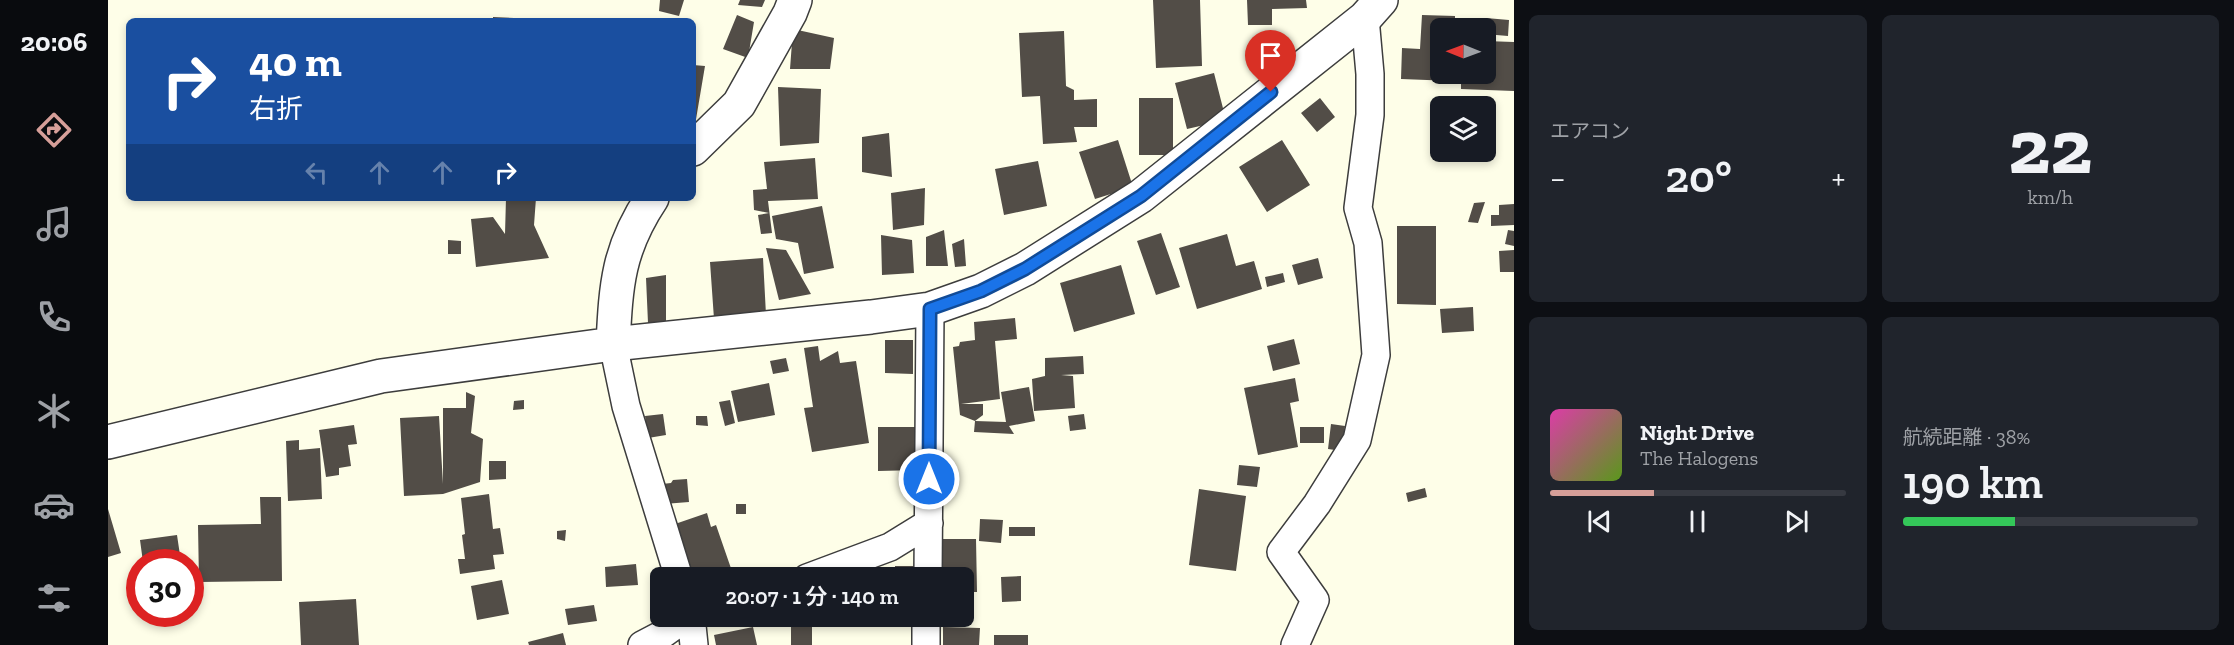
<!DOCTYPE html>
<html lang="ja">
<head>
<meta charset="utf-8">
<style>
  :root { --surface:#171b24; --page:#20242c; --text:#f1f3f6; --muted:#9ea1a6; --line:#363941; --accent:#d69f99 }
  body { margin:0; font-family:"Zilla Slab","Noto Sans JP",serif; background:var(--page); color:var(--text); height:100vh; display:flex; flex-direction:column; font-size:22px; white-space:nowrap }
  * { box-sizing:border-box; margin:0 }
  p { font-size:20px; color:var(--muted) }
  .icon { flex:none; width:33px; height:33px; fill:none; stroke:currentColor; stroke-width:2; stroke-linecap:round; stroke-linejoin:round }
  .map { position:relative; flex:1; overflow:hidden }
  .details { display:flex; flex-direction:column; gap:15px; padding:15px; background:#0d0f14; width:720px }
  .details>* { flex:none }
  .banner { position:absolute; left:18px; top:18px; width:570px; height:183px; border-radius:9px; box-shadow:0 3px 9px #0003; background:#1a4fa0; color:#fff; overflow:hidden }
  .needle { width:39px; rotate:271deg }
  .fabs { position:absolute; left:1322px; top:18px; display:grid; gap:12px }
  .fabs a { display:grid; place-items:center; width:66px; height:66px; border-radius:9px; background:var(--surface); box-shadow:0 3px 9px #0003; font-size:30px }
  .speed { position:absolute; left:18px; top:549px; display:flex; gap:12px; font-size:30px; font-weight:700; text-align:center }
  .speed>* { display:grid; place-content:center; width:78px; height:78px; border-radius:50%; background:var(--surface); box-shadow:0 3px 9px #0003; line-height:1 }
  .speed .limit { border:9px solid #d22; background:#fff; color:#111 }
  .pin { position:absolute; display:grid; place-items:center; width:51px; height:51px; color:#fff; margin:-62px -26px; border-radius:50% 50% 50% 0; rotate:-45deg; box-shadow:0 0 6px #0007 }
  .pin .icon { rotate:45deg }
  .me { position:absolute; width:66px; margin:-33px; rotate:0deg; stroke-linejoin:round; filter:drop-shadow(0 0 4px #0008) }
  .turn { display:flex; align-items:center; gap:21px; height:126px; padding:0 24px; font-size:27px }
  .turn .icon { width:78px; height:78px; stroke-width:2.5 }
  .turn b { display:block; font-size:42px; line-height:51px }
  .lanes { display:flex; align-items:center; height:57px; padding:0 24px; background:#0003; justify-content:center; gap:30px; direction:ltr }
  .lanes .off { opacity:.35 }
  .big { font-size:45px; font-weight:600; line-height:1.1 }
  .details .tile { flex:1; display:flex; flex-direction:column; justify-content:center; gap:9px; min-width:0; padding:0 21px; border-radius:9px; background:var(--page) }
  .details .dial { align-items:center; gap:0 }
  .dial b { font-size:78px; line-height:1 }
  .song { display:flex; align-items:center; gap:18px }
  .cover { width:72px; height:72px; border-radius:9px; background:linear-gradient(135deg,hsl(320 70% 55%),hsl(90 70% 35%)) }
  .played { height:6px; border-radius:3px; background:linear-gradient(90deg,var(--accent) 35%,var(--line) 35%) }
  .keys { display:flex; justify-content:space-around; direction:ltr }
  .heat { display:flex; justify-content:space-between; align-items:center; font-size:33px; direction:ltr }
  .charge { height:9px; border-radius:4px; background:linear-gradient(90deg,#34c759 38%,var(--line) 0) }
  .details .tiles { flex:1; display:grid; gap:15px; grid-template-columns:repeat(2,1fr) }
  .trip { position:absolute; left:542px; top:567px; width:324px; height:60px; border-radius:9px; background:var(--surface); box-shadow:0 3px 9px #0003; font-weight:600; line-height:60px; text-align:center }
  main { display:flex; flex:1; min-height:0 }
  .tab-bar { display:flex; flex-direction:column; width:108px; justify-content:space-around; align-items:center; background:#090b0e; color:var(--muted) }
  .tab-bar .icon { width:42px; height:42px }
  .tab-bar .active { color:var(--accent) }
  .tab-bar b { font-size:27px; color:var(--text) }
  .map>svg:first-child { display:block }
  .building { fill:#524d47 }
  .lines { fill:none; stroke-linecap:round; stroke-linejoin:round }
  .minor-casing { stroke:#3d3d3d; stroke-width:30 }
  .tertiary-casing { stroke:#3d3d3d; stroke-width:36 }
  .minor { stroke:#fff; stroke-width:27 }
  .tertiary { stroke:#fff; stroke-width:33 }
  .route-casing { stroke:#114b97; stroke-width:15 }
  .route { stroke:#1a73e8; stroke-width:10 }
</style>
</head>
<body>
<main>
<nav class="tab-bar">
<b>20:06</b>
<svg class="icon active" aria-label="directions" viewBox="0 0 24 24"><path d="M12 3l9 9-9 9-9-9zM9 14v-3h6M13 9l2 2-2 2"/></svg>
<svg class="icon" aria-label="music" viewBox="0 0 24 24"><path d="M9 18V5l10-2v13"/><circle cx="6" cy="18" r="3"/><circle cx="16" cy="16" r="3"/></svg>
<svg class="icon" aria-label="phone" viewBox="0 0 24 24"><path d="M5 4h4l2 5-3 2q2 4 5 5l2-3 5 2v4C11 20 4 13 5 4z"/></svg>
<svg class="icon" aria-label="climate" viewBox="0 0 24 24"><path d="M12 3v18M4 7l16 10M4 17L20 7"/></svg>
<svg class="icon" aria-label="car" viewBox="0 0 24 24"><path d="M5 17H2v-5l4-1 3-4h7l3 4 3 1v5h-3M9 17h6M6 11h13"/><circle cx="7" cy="17" r="2"/><circle cx="17" cy="17" r="2"/></svg>
<svg class="icon" aria-label="filters" viewBox="0 0 24 24"><path d="M4 7h16M4 17h16"/><circle cx="9" cy="7" r="2"/><circle cx="15" cy="17" r="2"/></svg>
</nav>
<div class="map">
<svg width="1406" height="645" viewBox="0 0 1406 645">
  <rect width="100%" height="100%" fill="#fefee8"/>
  <path class="building" d="M 552,0 L 576,0 L 571,16 L 551,11 Z
    M 632,0 L 657,0 L 654,7 L 630,5 Z
    M 1045,0 L 1092,0 L 1094,66 L 1048,68 Z
    M 1139,0 L 1198,0 L 1199,8 L 1164,9 L 1164,25 L 1140,25 Z
    M 629,15 L 646,22 L 640,58 L 615,49 Z
    M 1314,15 L 1347,16 L 1347,28 L 1332,28 L 1332,74 L 1345,74 L 1345,81 L 1293,79 L 1294,48 L 1312,49 Z
    M 385,17 L 406,18 L 406,21 L 385,21 Z
    M 1378,18 L 1401,20 L 1400,36 L 1377,34 Z
    M 685,29 L 726,38 L 722,69 L 682,69 Z
    M 956,31 L 958,86 L 966,90 L 966,100 L 989,99 L 989,127 L 966,127 L 969,142 L 935,144 L 932,96 L 914,97 L 911,33 Z
    M 1377,41 L 1406,42 L 1406,91 L 1353,89 L 1353,74 L 1377,74 Z
    M 585,65 L 597,66 L 586,131 L 585,131 Z
    M 1106,73 L 1118,120 L 1079,129 L 1067,83 Z
    M 670,87 L 713,89 L 711,143 L 672,146 Z
    M 1031,98 L 1065,98 L 1065,155 L 1031,155 Z
    M 1212,98 L 1227,117 L 1209,132 L 1193,113 Z
    M 781,133 L 784,177 L 754,172 L 754,137 Z
    M 1010,140 L 1025,187 L 987,199 L 971,152 Z
    M 1174,140 L 1202,185 L 1159,212 L 1131,167 Z
    M 707,158 L 710,199 L 660,201 L 664,233 L 653,234 L 650,215 L 661,213 L 646,210 L 645,190 L 659,189 L 656,162 Z
    M 930,161 L 939,206 L 896,215 L 887,169 Z
    M 817,188 L 816,225 L 785,230 L 783,193 Z
    M 398,198 L 428,198 L 426,225 L 441,258 L 368,267 L 363,219 L 385,217 L 397,234 Z
    M 1377,202 L 1370,223 L 1360,222 L 1366,203 Z
    M 1406,204 L 1406,225 L 1383,226 L 1383,215 L 1391,215 L 1391,205 Z
    M 714,206 L 726,268 L 696,274 L 690,243 L 668,239 L 664,216 Z
    M 1289,226 L 1328,226 L 1328,305 L 1289,304 Z
    M 836,230 L 840,266 L 818,266 L 818,237 Z
    M 1400,230 L 1406,231 L 1406,246 L 1397,244 Z
    M 1053,233 L 1072,287 L 1048,295 L 1029,241 Z
    M 1119,234 L 1128,266 L 1146,261 L 1154,289 L 1089,309 L 1071,248 Z
    M 773,235 L 804,240 L 806,273 L 774,275 Z
    M 856,239 L 858,266 L 847,267 L 844,244 Z
    M 340,240 L 353,241 L 353,254 L 340,254 Z
    M 658,248 L 678,250 L 703,294 L 671,300 Z
    M 1406,250 L 1406,272 L 1392,272 L 1391,251 Z
    M 655,258 L 658,315 L 606,319 L 602,262 Z
    M 1210,258 L 1215,278 L 1190,285 L 1184,265 Z
    M 1013,265 L 1027,314 L 966,332 L 952,283 Z
    M 1175,273 L 1177,282 L 1159,287 L 1157,277 Z
    M 558,275 L 558,321 L 540,323 L 538,278 Z
    M 1365,307 L 1366,331 L 1334,333 L 1332,309 Z
    M 907,318 L 909,339 L 887,341 L 892,399 L 853,404 L 875,404 L 875,415 L 867,421 L 852,415 L 845,347 L 851,346 L 852,342 L 867,340 L 866,322 Z
    M 1186,339 L 1192,364 L 1165,371 L 1159,346 Z
    M 777,340 L 805,340 L 805,374 L 777,373 Z
    M 710,346 L 712,361 L 730,351 L 732,363 L 748,361 L 761,443 L 704,452 L 696,408 L 705,407 L 696,348 Z
    M 975,356 L 976,374 L 953,375 L 965,376 L 967,408 L 926,411 L 924,379 L 937,376 L 937,358 Z
    M 678,358 L 681,371 L 665,374 L 662,361 Z
    M 1187,378 L 1191,401 L 1182,403 L 1190,447 L 1150,455 L 1136,388 Z
    M 661,383 L 667,415 L 630,422 L 623,391 Z
    M 921,387 L 927,421 L 901,426 L 906,434 L 866,432 L 867,421 L 898,422 L 893,392 Z
    M 358,392 L 367,396 L 363,433 L 375,439 L 372,482 L 335,494 L 296,496 L 292,418 L 331,416 L 335,484 L 335,408 L 358,408 Z
    M 416,400 L 416,409 L 405,410 L 406,401 Z
    M 622,400 L 627,423 L 617,426 L 611,402 Z
    M 555,414 L 558,435 L 540,438 L 537,416 Z
    M 976,414 L 978,429 L 962,431 L 960,416 Z
    M 588,416 L 599,416 L 600,426 L 588,425 Z
    M 1223,424 L 1237,426 L 1234,451 L 1220,449 Z
    M 246,425 L 249,444 L 240,445 L 243,466 L 231,468 L 231,475 L 218,477 L 211,430 Z
    M 770,427 L 811,427 L 812,470 L 770,471 Z
    M 1192,427 L 1216,427 L 1216,443 L 1192,443 Z
    M 191,440 L 191,450 L 212,448 L 214,499 L 180,501 L 178,441 Z
    M 381,461 L 398,461 L 398,479 L 381,480 Z
    M 1131,465 L 1152,467 L 1149,487 L 1129,485 Z
    M 579,479 L 581,502 L 556,504 L 554,484 L 563,483 L 565,480 Z
    M 1317,488 L 1319,497 L 1300,502 L 1298,493 Z
    M 1091,489 L 1138,496 L 1128,571 L 1081,565 Z
    M 381,494 L 385,529 L 392,528 L 396,554 L 385,555 L 387,569 L 352,574 L 350,559 L 357,559 L 354,535 L 357,534 L 353,498 Z
    M 152,497 L 173,497 L 174,581 L 91,582 L 90,525 L 153,524 Z
    M 628,504 L 638,504 L 638,514 L 628,514 Z
    M 0,509 L 13,553 L 0,557 Z
    M 599,513 L 603,527 L 608,525 L 626,577 L 576,578 L 567,524 Z
    M 872,519 L 895,520 L 893,543 L 871,541 Z
    M 901,527 L 927,527 L 927,536 L 901,536 Z
    M 458,530 L 457,541 L 449,539 L 449,531 Z
    M 69,535 L 73,562 L 35,562 L 32,540 Z
    M 833,539 L 868,539 L 869,592 L 855,592 L 855,578 L 834,578 Z
    M 528,564 L 530,585 L 498,587 L 497,567 Z
    M 787,566 L 808,566 L 808,578 L 787,578 Z
    M 913,576 L 913,601 L 894,602 L 893,577 Z
    M 394,580 L 401,614 L 369,620 L 363,586 Z
    M 248,599 L 251,645 L 193,645 L 191,602 Z
    M 486,605 L 489,621 L 460,625 L 457,609 Z
    M 683,616 L 704,616 L 704,645 L 683,645 Z
    M 645,627 L 649,645 L 608,645 L 606,635 Z
    M 835,627 L 872,628 L 871,645 L 835,645 Z
    M 455,633 L 458,645 L 421,645 L 420,642 Z
    M 886,635 L 920,635 L 920,645 L 886,645 Z"/>
  <g class="lines">
    <g class="minor-casing">
      <path id="minor" d="M 505,344 L 518,406 L 571,578
        M 699,578 L 782,547 L 821,523
        M 820,578 L 822,309
        M 583,616 L 586,645
        M 534,645 L 555,634 L 580,616
        M 818,645 L 818,616
        M 1187,645 L 1207,600 L 1173,552 L 1209,504 L 1249,440 L 1268,355 L 1260,243 L 1250,208 L 1262,115 L 1262,74 L 1257,18"/>
    </g>
    <g class="tertiary-casing">
      <path id="tertiary" d="M 585,149 L 631,104 L 682,13 L 687,0
        M 505,344 C 508,284 510,249 544,198
        M 0,442 L 273,376 L 505,344 L 763,317 L 822,309 L 873,291 L 917,269 L 1033,196 L 1257,18 L 1273,0"/>
    </g>
    <use href="#minor" class="minor"/>
    <use href="#tertiary" class="tertiary"/>
  </g>
  <g class="lines">
    <g class="route-casing">
      <path id="route" d="M 821,479 L 822,309 L 873,291 L 917,269 L 1033,196 L 1163,92"/>
    </g>
    <use href="#route" class="route"/>
  </g>
</svg>
<div class="fabs">
<a><svg class="needle" viewBox="-14 -14 28 28"><path d="M0-13l5 13h-10z" fill="#e53935"/><path d="M0 13l5-13h-10z" fill="#9ea1a6"/></svg></a>
<a><svg class="icon" aria-label="layers" viewBox="0 0 24 24"><path d="M12 4l9 5-9 5-9-5zM3 14l9 5 9-5"/></svg></a>
</div>
<div class="speed"><div class="limit">30</div></div>
<div class="pin" style="left:1163px;top:92px;background:#d93025"><svg class="icon" aria-label="arrive" viewBox="0 0 24 24"><path d="M6 21V4h12l-3 4 3 4H6"/></svg></div>
<svg class="me" style="left:821px;top:479px" viewBox="-20 -20 40 40"><circle r="17" fill="#1a73e8" stroke="#fff" stroke-width="3"/><path d="M0-11L8 9 0 5-8 9z" fill="#fff"/></svg>
<div class="trip">20:07 · 1 分 · 140 m</div>
<div class="banner">
<div class="turn"><svg class="icon" aria-label="right" viewBox="0 0 24 24"><path d="M7 20v-9h11M14 6l5 5-5 5"/></svg><div><b>40 m</b>右折</div></div>
<div class="lanes"><svg class="icon off" aria-label="left" viewBox="0 0 24 24"><path d="M17 20v-9H6M10 6l-5 5 5 5"/></svg><svg class="icon off" aria-label="ahead" viewBox="0 0 24 24"><path d="M12 20V5M6 11l6-6 6 6"/></svg><svg class="icon off" aria-label="ahead" viewBox="0 0 24 24"><path d="M12 20V5M6 11l6-6 6 6"/></svg><svg class="icon" aria-label="right" viewBox="0 0 24 24"><path d="M7 20v-9h11M14 6l5 5-5 5"/></svg></div>
</div>
</div>
<section class="details">
<div class="tiles">
<div class="tile"><p>エアコン</p>
<div class="heat"><a>−</a><b class="big">20°</b><a>+</a></div>
</div>
<div class="tile dial"><b>22</b><p>km/h</p></div>
<div class="tile">
<div class="song"><i class="cover"></i><div><b>Night Drive</b><p>The Halogens</p></div></div>
<div class="played"></div>
<div class="keys"><svg class="icon" aria-label="previous" viewBox="0 0 24 24"><path d="M18 5L8 12l10 7zM5 5v14"/></svg><svg class="icon" aria-label="pause" viewBox="0 0 24 24"><path d="M8 5v14M16 5v14"/></svg><svg class="icon" aria-label="next" viewBox="0 0 24 24"><path d="M6 5l10 7-10 7zM19 5v14"/></svg></div>
</div>
<div class="tile"><p>航続距離 · 38%</p><b class="big">190 km</b><div class="charge"></div></div>
</div>
</section>
</main>
</body>
</html>
